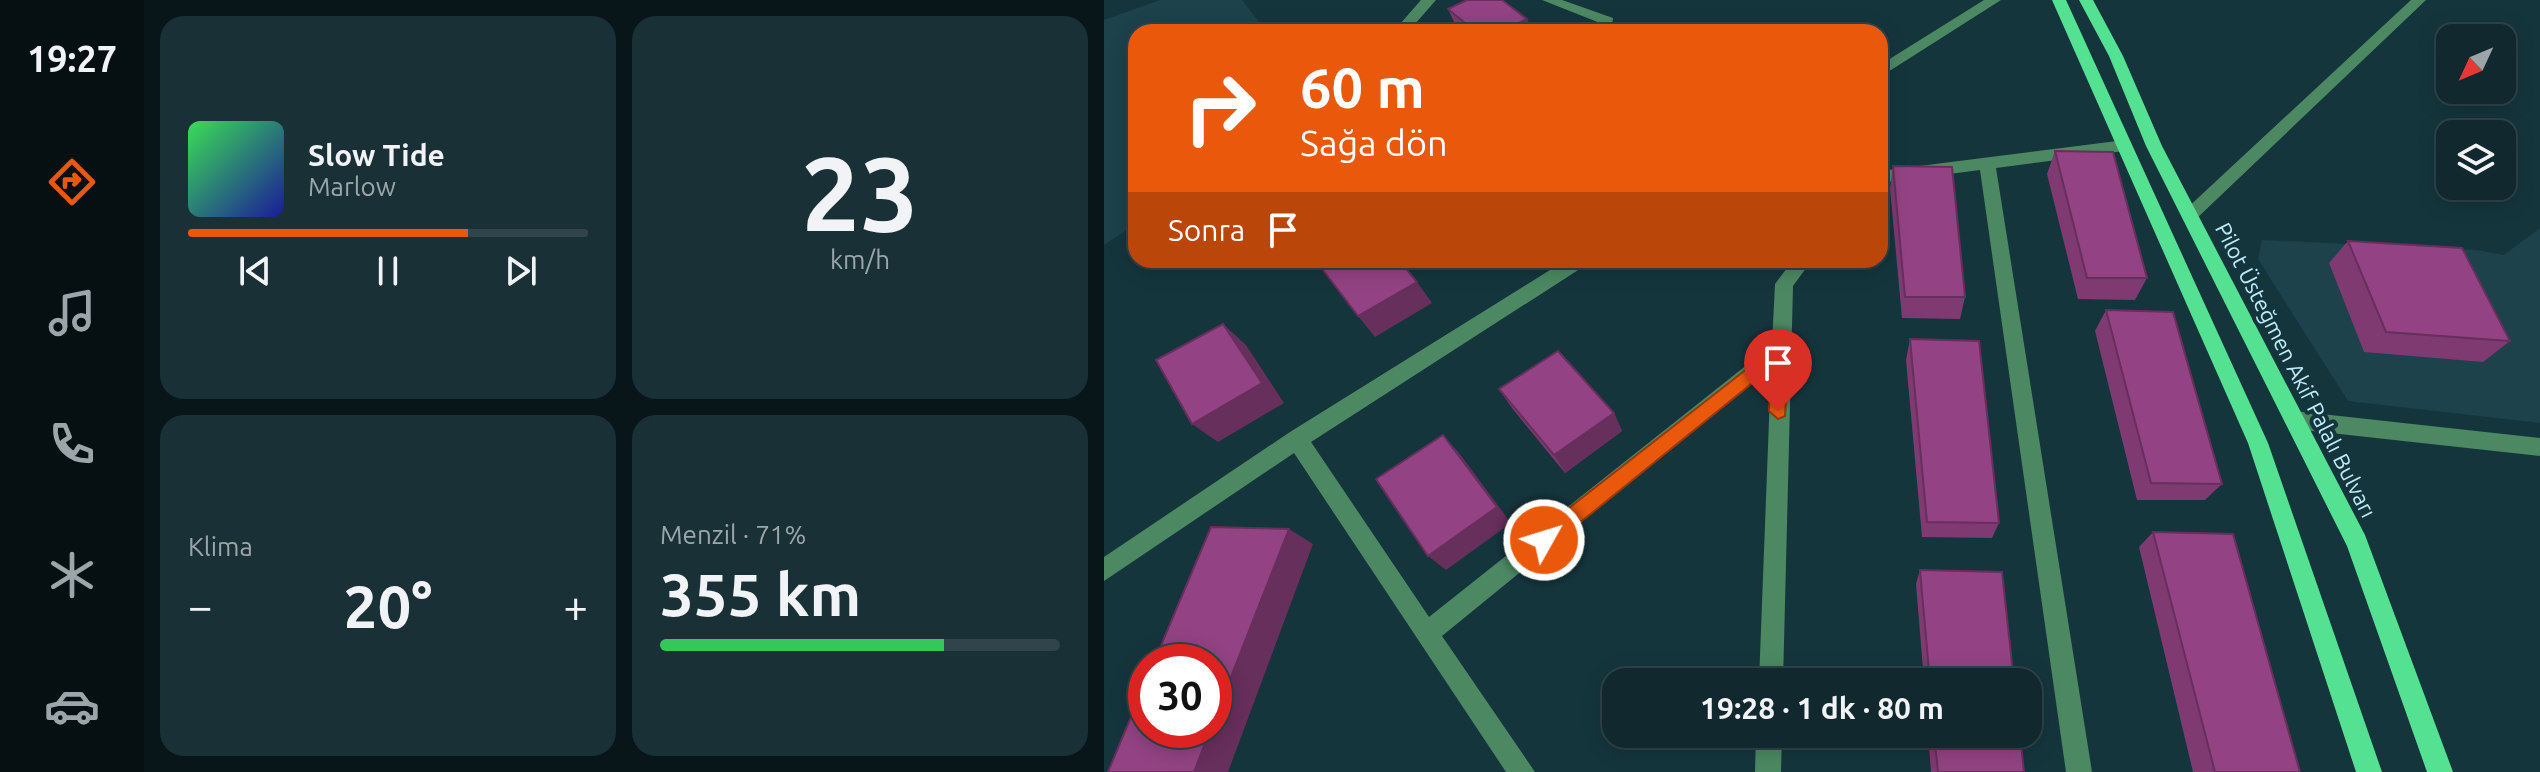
<!DOCTYPE html>
<html lang="tr">
<head>
<meta charset="utf-8">
<style>
  :root { --surface:#10282e; --page:#193036; --text:#f1f3f6; --muted:#9ca6aa; --line:#30444a; --accent:#ea580c }
  body { margin:0; font-family:Ubuntu,sans-serif; background:var(--page); color:var(--text); height:100vh; display:flex; flex-direction:column; font-size:30px; white-space:nowrap }
  * { box-sizing:border-box; margin:0 }
  p { font-size:26px; color:var(--muted) }
  .icon { flex:none; width:44px; height:44px; fill:none; stroke:currentColor; stroke-width:2; stroke-linecap:round; stroke-linejoin:round }
  .map { position:relative; flex:1; overflow:hidden }
  .details { display:flex; flex-direction:column; gap:16px; padding:16px; background:#091619; width:960px }
  .details>* { flex:none }
  .hud { position:absolute; left:24px; top:24px; width:760px; height:244px; border-radius:24px; box-shadow:0 4px 20px #0003,0 0 0 2px var(--line); background:#ea580c; color:#fff; overflow:hidden }
  .needle { width:52px; rotate:226deg }
  .buttons { position:absolute; left:1332px; top:24px; display:grid; gap:16px }
  .buttons a { display:grid; place-items:center; width:80px; height:80px; border-radius:16px; background:var(--surface); box-shadow:0 4px 20px #0003,0 0 0 2px var(--line); font-size:40px }
  .speed { position:absolute; left:24px; top:644px; display:flex; gap:16px; font-size:40px; font-weight:700; text-align:center }
  .speed>* { display:grid; place-content:center; width:104px; height:104px; border-radius:50%; background:var(--surface); box-shadow:0 4px 20px #0003,0 0 0 2px var(--line); line-height:1 }
  .speed .limit { border:12px solid #d22; background:#fff; color:#111 }
  .pin { position:absolute; display:grid; place-items:center; width:68px; height:68px; color:#fff; margin:-82px -34px; border-radius:50% 50% 50% 0; rotate:-45deg; box-shadow:0 0 8px #0007 }
  .pin .icon { rotate:45deg }
  .me { position:absolute; width:88px; margin:-44px; rotate:51deg; stroke-linejoin:round; filter:drop-shadow(0 0 6px #0008) }
  .turn { display:flex; align-items:center; gap:28px; height:168px; padding:0 40px; font-size:36px }
  .turn .icon { width:104px; height:104px; stroke-width:2.5 }
  .turn b { display:block; font-size:56px; line-height:68px }
  .then { display:flex; align-items:center; height:76px; padding:0 40px; background:#0003; gap:16px; font-size:30px }
  .big { font-size:60px; font-weight:700; line-height:1.1 }
  .details .tile { flex:1; display:flex; flex-direction:column; justify-content:center; gap:12px; min-width:0; padding:0 28px; border-radius:24px; background:var(--page) }
  .details .dial { align-items:center; gap:0 }
  .dial b { font-size:104px; line-height:1 }
  .song { display:flex; align-items:center; gap:24px }
  .cover { width:96px; height:96px; border-radius:12px; background:linear-gradient(135deg,hsl(130 70% 55%),hsl(240 70% 35%)) }
  .played { height:8px; border-radius:4px; background:linear-gradient(90deg,var(--accent) 70%,var(--line) 70%) }
  .keys { display:flex; justify-content:space-around; direction:ltr }
  .heat { display:flex; justify-content:space-between; align-items:center; font-size:44px; direction:ltr }
  .charge { height:12px; border-radius:6px; background:linear-gradient(90deg,#34c759 71%,var(--line) 0) }
  .details .tiles { flex:1; display:grid; gap:16px; grid-template-columns:repeat(2,1fr) }
  .trip { position:absolute; left:498px; top:668px; width:440px; height:80px; border-radius:24px; background:var(--surface); box-shadow:0 4px 20px #0003,0 0 0 2px var(--line); font-weight:700; line-height:80px; text-align:center }
  main { display:flex; flex:1; min-height:0 }
  .menu { display:flex; flex-direction:column; width:144px; justify-content:space-around; align-items:center; background:#061012; color:var(--muted) }
  .menu .icon { width:56px; height:56px }
  .menu .on { color:var(--accent) }
  .menu b { font-size:36px; color:var(--text) }
  .map>svg:first-child { display:block }
  .built { fill:#1d424b }
  .lines { fill:none; stroke-linecap:round; stroke-linejoin:round }
  .minor { fill:#4c8963; fill-rule:evenodd }
  .major { fill:#55e192; fill-rule:evenodd }
  .wall { fill:#7e3a71 }
  .shaded-wall { fill:#672f5c }
  .building { fill:#934383; stroke:#672f5c; stroke-width:2 }
  .route { fill:#ea580c; stroke:#983908; stroke-width:2 }
  .labels { text-anchor:middle; stroke-width:8; stroke-linejoin:round; paint-order:stroke }
  .street-label { font-size:22px; fill:#c0edf9; stroke:#15353d }
</style>
</head>
<body>
<main>
<nav class="menu">
<b>19:27</b>
<svg class="icon on" aria-label="directions" viewBox="0 0 24 24"><path d="M12 3l9 9-9 9-9-9zM9 14v-3h6M13 9l2 2-2 2"/></svg>
<svg class="icon" aria-label="music" viewBox="0 0 24 24"><path d="M9 18V5l10-2v13"/><circle cx="6" cy="18" r="3"/><circle cx="16" cy="16" r="3"/></svg>
<svg class="icon" aria-label="phone" viewBox="0 0 24 24"><path d="M5 4h4l2 5-3 2q2 4 5 5l2-3 5 2v4C11 20 4 13 5 4z"/></svg>
<svg class="icon" aria-label="climate" viewBox="0 0 24 24"><path d="M12 3v18M4 7l16 10M4 17L20 7"/></svg>
<svg class="icon" aria-label="car" viewBox="0 0 24 24"><path d="M5 17H2v-5l4-1 3-4h7l3 4 3 1v5h-3M9 17h6M6 11h13"/><circle cx="7" cy="17" r="2"/><circle cx="17" cy="17" r="2"/></svg>
</nav>
<section class="details">
<div class="tiles">
<div class="tile">
<div class="song"><i class="cover"></i><div><b>Slow Tide</b><p>Marlow</p></div></div>
<div class="played"></div>
<div class="keys"><svg class="icon" aria-label="previous" viewBox="0 0 24 24"><path d="M18 5L8 12l10 7zM5 5v14"/></svg><svg class="icon" aria-label="pause" viewBox="0 0 24 24"><path d="M8 5v14M16 5v14"/></svg><svg class="icon" aria-label="next" viewBox="0 0 24 24"><path d="M6 5l10 7-10 7zM19 5v14"/></svg></div>
</div>
<div class="tile dial"><b>23</b><p>km/h</p></div>
<div class="tile"><p>Klima</p>
<div class="heat"><a>−</a><b class="big">20°</b><a>+</a></div>
</div>
<div class="tile"><p>Menzil · 71%</p><b class="big">355 km</b><div class="charge"></div></div>
</div>
</section>
<div class="map">
<svg width="1436" height="772" viewBox="0 0 1436 772">
  <rect width="100%" height="100%" fill="#15353d"/>
  <path class="built" d="M 56,0 L 138,0 L 163,32 L 32,32 L 32,224 L 0,245 L 0,20 Z
    M 1436,228 L 1436,423 L 1244,401 L 1154,259 L 1158,240 L 1373,250 L 1400,255 Z"/>
  <g class="lines">
    <path class="minor" d="M 317,0 L 332,0 L 304,32 L 289,32 Z
      M 438,0 L 458,0 L 509,18 L 507,32 L 493,32 L 496,23 Z
      M 880,0 L 897,0 L 776,77 L 776,65 Z
      M 1307,0 L 1322,0 L 1092,219 L 1080,219 L 1077,215 L 1080,211 Z
      M 1021,140 L 1027,142 L 1027,150 L 892,168 L 988,772 L 962,772 L 876,170 L 776,183 L 776,171 Z
      M 462,260 L 485,260 L 482,265 L 207,442 L 325,617 L 668,345 L 671,284 L 689,260 L 708,260 L 689,286 L 679,682 L 655,682 L 667,368 L 338,636 L 431,772 L 402,772 L 190,453 L 0,581 L 0,557 L 186,432 Z
      M 1190,411 L 1436,438 L 1436,456 L 1190,429 L 1183,426 L 1180,420 L 1183,414 Z
      M 652,734 L 678,734 L 677,772 L 651,772 Z"/>
    <path class="major" d="M 948,0 L 962,0 L 1164,443 L 1278,772 L 1252,772 L 1144,443 Z
      M 975,0 L 989,0 L 1019,56 L 1058,146 L 1261,535 L 1349,772 L 1323,772 L 1243,546 L 1042,146 L 1005,56 Z"/>
  </g>
  <path class="wall" d="M 344,9 L 423,19 L 427,32 L 359,32 L 352,26 Z
    M 951,151 L 1043,278 L 1031,300 L 974,299 L 943,174 Z
    M 789,166 L 861,297 L 856,319 L 798,318 L 786,189 Z
    M 1244,241 L 1406,341 L 1379,362 L 1260,352 L 1225,263 Z
    M 1002,310 L 1118,484 L 1101,500 L 1033,500 L 991,331 Z
    M 806,339 L 895,523 L 888,538 L 818,537 L 802,360 Z
    M 395,389 L 510,413 L 518,431 L 461,473 L 408,408 Z
    M 1049,532 L 1196,772 L 1089,772 L 1035,547 Z
    M 816,570 L 910,682 L 820,682 L 812,584 Z
    M 824,734 L 916,734 L 920,772 L 827,772 Z"/>
  <path class="shaded-wall" d="M 423,19 L 427,32 L 396,32 Z
    M 313,282 L 328,303 L 271,337 L 254,316 Z
    M 119,324 L 142,345 L 180,403 L 114,442 L 88,424 Z
    M 510,413 L 518,431 L 461,473 L 450,455 Z
    M 339,435 L 355,453 L 407,523 L 342,570 L 324,556 Z
    M 185,529 L 209,544 L 124,772 L 90,772 L 106,730 L 110,730 L 110,720 Z"/>
  <path class="building" d="M 363,0 L 398,0 L 423,19 L 396,32 L 372,32 L 344,9 Z
    M 951,151 L 1009,152 L 1043,278 L 983,278 Z
    M 789,166 L 848,167 L 861,297 L 801,297 Z
    M 1244,241 L 1358,248 L 1406,341 L 1282,332 Z
    M 218,260 L 295,260 L 313,282 L 254,316 L 213,262 Z
    M 1002,310 L 1069,312 L 1118,484 L 1047,483 Z
    M 119,324 L 158,383 L 88,424 L 52,360 Z
    M 806,339 L 875,341 L 895,523 L 823,522 Z
    M 454,351 L 510,413 L 450,455 L 395,389 Z
    M 339,435 L 393,507 L 324,556 L 272,479 Z
    M 107,527 L 185,529 L 110,720 L 110,662 L 50,662 Z
    M 1049,532 L 1129,534 L 1196,772 L 1111,772 Z
    M 816,570 L 898,572 L 910,682 L 826,682 Z
    M 42,681 L 42,730 L 106,730 L 90,772 L 4,772 Z
    M 830,734 L 916,734 L 920,772 L 834,772 Z"/>
  <path class="route" d="M 676,343 L 685,350 L 681,416 L 674,419 L 665,411 L 667,368 L 447,546 L 440,549 L 433,546 L 430,540 L 433,533 Z"/>
  <g class="labels">
    <g class="street-label">
      <text transform="translate(1192 370) rotate(63)" y="8">Pilot Üsteğmen Akif Palalı Bulvarı</text>
    </g>
  </g>
</svg>
<div class="buttons">
<a><svg class="needle" viewBox="-14 -14 28 28"><path d="M0-13l5 13h-10z" fill="#e53935"/><path d="M0 13l5-13h-10z" fill="#9ca6aa"/></svg></a>
<a><svg class="icon" aria-label="layers" viewBox="0 0 24 24"><path d="M12 4l9 5-9 5-9-5zM3 14l9 5 9-5"/></svg></a>
</div>
<div class="speed"><div class="limit">30</div></div>
<div class="pin" style="left:674px;top:411px;background:#d93025"><svg class="icon" aria-label="arrive" viewBox="0 0 24 24"><path d="M6 21V4h12l-3 4 3 4H6"/></svg></div>
<svg class="me" style="left:440px;top:540px" viewBox="-20 -20 40 40"><circle r="17" fill="#ea580c" stroke="#fff" stroke-width="3"/><path d="M0-11L8 9 0 5-8 9z" fill="#fff"/></svg>
<div class="trip">19:28 · 1 dk · 80 m</div>
<div class="hud">
<div class="turn"><svg class="icon" aria-label="right" viewBox="0 0 24 24"><path d="M7 20v-9h11M14 6l5 5-5 5"/></svg><div><b>60 m</b>Sağa dön</div></div>
<div class="then">Sonra<svg class="icon" aria-label="arrive" viewBox="0 0 24 24"><path d="M6 21V4h12l-3 4 3 4H6"/></svg></div>
</div>
</div>
</main>
</body>
</html>
